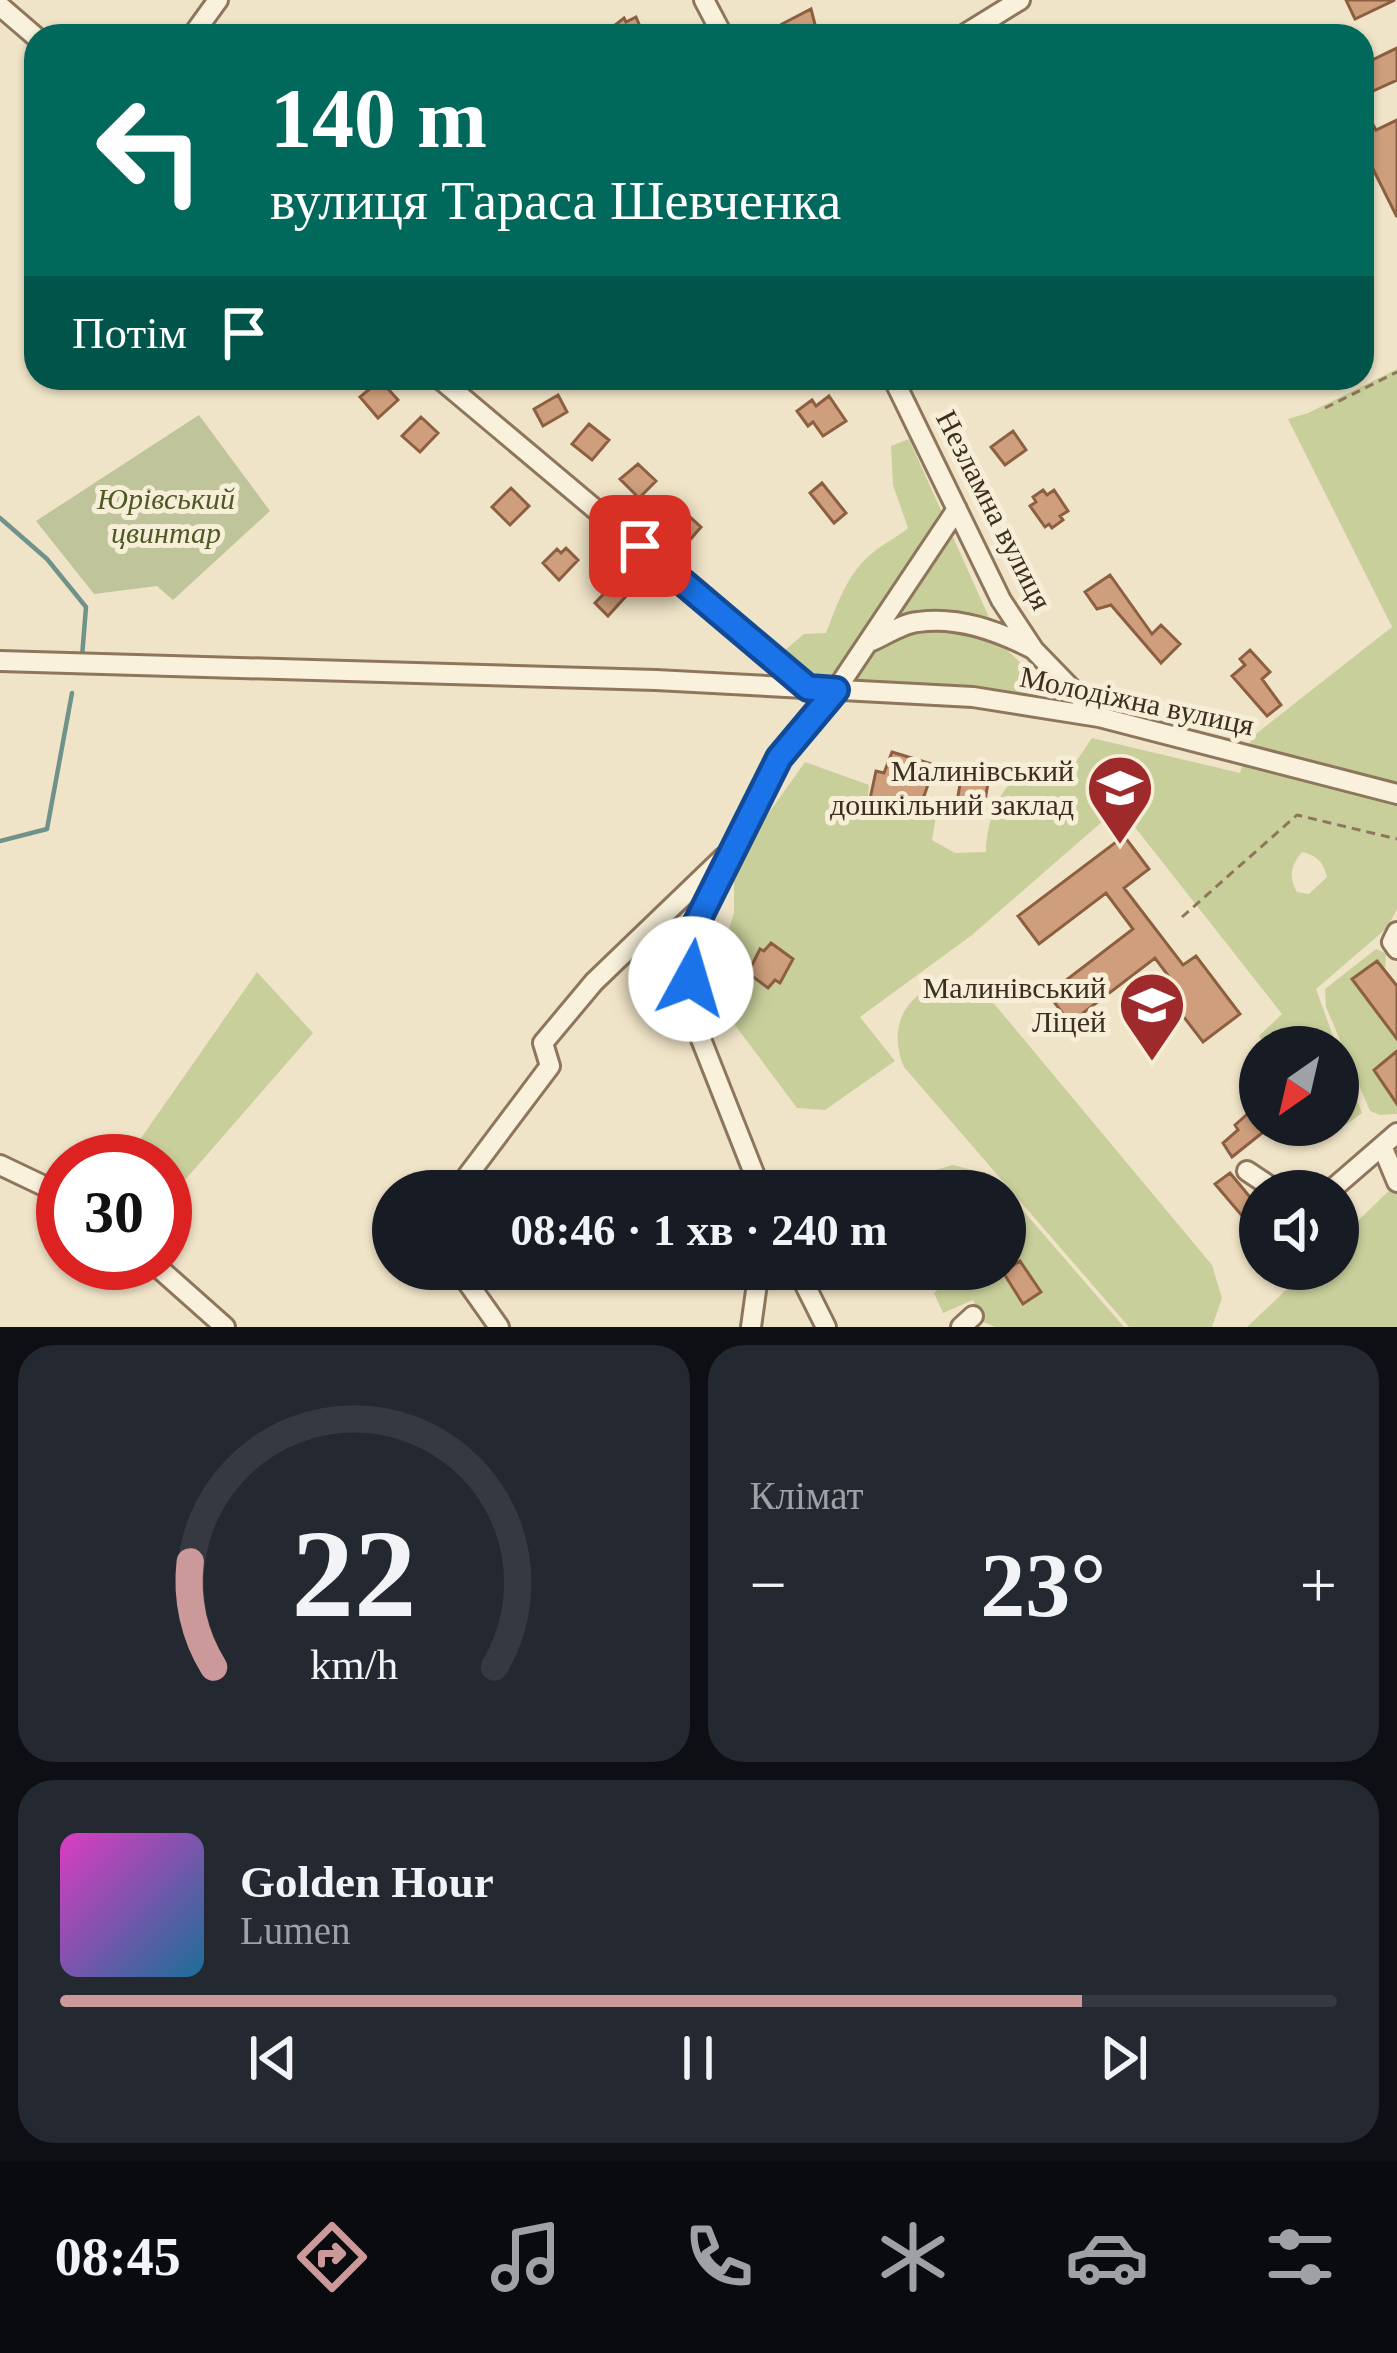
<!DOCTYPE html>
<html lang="uk">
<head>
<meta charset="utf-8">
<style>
  :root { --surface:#171b24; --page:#242831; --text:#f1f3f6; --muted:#9ea1a6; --line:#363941; --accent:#cc999b }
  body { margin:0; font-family:Georgia,serif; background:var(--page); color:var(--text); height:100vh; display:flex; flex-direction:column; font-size:45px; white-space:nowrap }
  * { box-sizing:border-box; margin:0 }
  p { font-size:39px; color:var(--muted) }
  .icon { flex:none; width:66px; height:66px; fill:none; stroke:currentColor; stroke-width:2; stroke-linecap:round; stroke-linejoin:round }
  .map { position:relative; height:1327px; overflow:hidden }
  .side { display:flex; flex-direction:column; gap:18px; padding:18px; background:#0d0f14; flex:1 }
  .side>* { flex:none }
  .guide { position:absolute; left:24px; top:24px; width:1350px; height:366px; border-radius:36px; box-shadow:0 3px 9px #0004; background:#00695c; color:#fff; overflow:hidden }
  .needle { width:78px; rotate:214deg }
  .tools { position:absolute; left:1239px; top:1026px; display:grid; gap:24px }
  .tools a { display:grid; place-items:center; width:120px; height:120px; border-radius:50%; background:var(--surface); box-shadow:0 3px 9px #0004; font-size:60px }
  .speed { position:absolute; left:36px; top:1134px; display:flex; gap:24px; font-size:60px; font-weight:700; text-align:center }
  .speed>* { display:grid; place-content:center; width:156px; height:156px; border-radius:50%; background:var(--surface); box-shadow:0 3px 9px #0004; line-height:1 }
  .speed .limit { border:18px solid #d22; background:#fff; color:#111 }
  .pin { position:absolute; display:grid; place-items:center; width:102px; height:102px; color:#fff; margin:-51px; border-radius:24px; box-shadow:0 6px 18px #0006 }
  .me { position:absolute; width:132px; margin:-66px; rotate:6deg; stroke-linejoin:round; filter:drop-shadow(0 0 9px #0008) }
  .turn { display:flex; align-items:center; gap:42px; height:252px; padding:0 48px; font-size:54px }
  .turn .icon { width:156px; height:156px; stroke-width:2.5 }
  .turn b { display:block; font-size:84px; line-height:102px }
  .then { display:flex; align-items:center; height:114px; padding:0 48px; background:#0003; gap:24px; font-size:45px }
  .big { font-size:90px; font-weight:600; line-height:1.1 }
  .side .tile { flex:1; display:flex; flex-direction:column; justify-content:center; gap:18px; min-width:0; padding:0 42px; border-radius:36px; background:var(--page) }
  .side .dial { align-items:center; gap:0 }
  .dial svg { height:312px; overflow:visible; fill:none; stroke:var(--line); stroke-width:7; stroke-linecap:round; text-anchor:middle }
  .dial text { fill:var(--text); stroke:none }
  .song { display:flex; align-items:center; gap:36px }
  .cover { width:144px; height:144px; border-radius:18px; background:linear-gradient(135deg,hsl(310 70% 55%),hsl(200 70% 35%)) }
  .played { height:12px; border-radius:6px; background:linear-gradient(90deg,var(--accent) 80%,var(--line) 80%) }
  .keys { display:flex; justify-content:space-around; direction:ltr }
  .heat { display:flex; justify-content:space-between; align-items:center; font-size:66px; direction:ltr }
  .side .tiles { flex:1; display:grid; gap:18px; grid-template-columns:1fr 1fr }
  .tile:last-child { grid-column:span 2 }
  .trip { position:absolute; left:372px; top:1170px; width:654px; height:120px; border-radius:60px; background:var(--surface); box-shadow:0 3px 9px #0004; font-weight:600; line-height:120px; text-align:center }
  .tab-bar { display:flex; height:192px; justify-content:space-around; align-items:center; background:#090b0e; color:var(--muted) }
  .tab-bar .icon { width:84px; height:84px }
  .tab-bar .on { color:var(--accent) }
  .tab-bar b { font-size:54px; color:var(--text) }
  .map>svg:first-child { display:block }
  .green { fill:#c9cf9b; fill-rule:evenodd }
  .cemetery { fill:#bfc49a }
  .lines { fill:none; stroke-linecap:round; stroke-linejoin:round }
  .stream { stroke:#6f938a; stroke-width:4.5 }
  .building { fill:#cf9f7d; stroke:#8d5f41; stroke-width:3 }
  .minor-casing { stroke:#8d765c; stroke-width:24 }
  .path { stroke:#8d765c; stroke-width:3; stroke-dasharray:9 6; stroke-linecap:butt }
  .minor { stroke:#faf1dc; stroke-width:18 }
  .route-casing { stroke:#114b97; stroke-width:30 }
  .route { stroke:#1a73e8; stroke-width:21 }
  .labels { text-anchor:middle; stroke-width:10; stroke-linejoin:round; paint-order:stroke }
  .park-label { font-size:30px; font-style:italic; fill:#4d5a26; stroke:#f7eed8 }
  .street-label { font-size:30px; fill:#3d2e20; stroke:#f7eed8 }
  .poi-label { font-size:30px; fill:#3d2e20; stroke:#f7eed8; text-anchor:end }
</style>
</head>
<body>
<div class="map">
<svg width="1397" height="1327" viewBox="0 0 1397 1327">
  <rect width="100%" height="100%" fill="#f0e4c8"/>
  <path class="green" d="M 1397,369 L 1397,909 L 1387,928 L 1316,989 L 1337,1047 L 1266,1047 L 1259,1036 L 1282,1014 L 1119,807 L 972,935 L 860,1017 L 895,1061 L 825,1110 L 797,1108 L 729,1017 L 720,962 L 734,912 L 734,862 L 805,762 L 869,785 L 866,816 L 879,818 L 882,804 L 925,817 L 939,799 L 932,840 L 955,853 L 986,852 C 986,823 999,784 1028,769 C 1040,763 1062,765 1075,763 L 1092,738 L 1240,773 L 1252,737 L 1392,627 L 1288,419 L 1308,413 ZM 1302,852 C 1317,856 1323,861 1327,877 L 1309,894 L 1297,892 C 1288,877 1291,865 1302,852 Z
    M 909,439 L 1001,644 L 1055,696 L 801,679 L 784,651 L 804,634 L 826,633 C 838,602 848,571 876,550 C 886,542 898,537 908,528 L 893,485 L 891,446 Z
    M 1376,949 L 1386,953 L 1385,971 L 1377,962 L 1352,979 L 1397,1039 L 1397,1051 L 1374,1070 L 1392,1097 L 1397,1095 L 1397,1114 L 1380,1115 L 1370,1111 L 1326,1007 L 1325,989 Z
    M 257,972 L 313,1033 L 165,1203 L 165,1161 L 125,1161 Z
    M 952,982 L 986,994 L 1212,1265 L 1222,1298 L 1212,1327 L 1129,1327 L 904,1067 C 886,1026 907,988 952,982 Z
    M 1338,1050 L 1362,1113 L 1347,1124 L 1321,1135 L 1320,1125 L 1338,1125 Z
    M 953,1165 L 976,1171 L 999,1183 L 1124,1327 L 995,1327 L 981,1321 L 973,1300 L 943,1313 L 934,1293 L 961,1269 L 1005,1269 L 1005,1191 L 897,1191 L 925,1173 Z
    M 1397,1183 L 1397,1327 L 1247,1327 L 1308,1269 L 1338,1269 L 1338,1240 Z"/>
  <path class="cemetery" d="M 199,415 L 270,511 L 173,600 L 157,586 L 94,594 L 36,521 Z"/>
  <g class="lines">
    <path class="stream" d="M 0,518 L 47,559 L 86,607 L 82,657
      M 0,841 L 47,829 L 72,693"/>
  </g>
  <path class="building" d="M 1346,0 L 1395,0 L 1355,19 Z
    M 811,9 L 818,36 L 789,36 L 782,24 Z
    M 636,17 L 644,36 L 601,36 L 624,18 L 626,22 Z
    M 1397,48 L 1397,80 L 1362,96 L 1362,65 Z
    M 1397,120 L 1397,217 L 1362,147 L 1362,127 L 1372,123 L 1376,130 Z
    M 380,380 L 398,400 L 378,418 L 360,397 Z
    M 558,395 L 567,412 L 543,426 L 534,409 Z
    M 829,396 L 846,421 L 823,436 L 813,422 L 808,426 L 797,411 L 812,400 L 816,406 Z
    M 421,417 L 438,433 L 420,452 L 402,436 Z
    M 589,424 L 609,440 L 592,460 L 572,444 Z
    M 1013,431 L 1026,450 L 1005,465 L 991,447 Z
    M 638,464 L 656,481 L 639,498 L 620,479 Z
    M 822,483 L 846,513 L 834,523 L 810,493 Z
    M 511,488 L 529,506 L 510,525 L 492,507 Z
    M 1043,490 L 1047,495 L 1054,490 L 1068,511 L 1060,516 L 1063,520 L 1052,528 L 1049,524 L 1045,527 L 1030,506 L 1036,502 L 1033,497 Z
    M 678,506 L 701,527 L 688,542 L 681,535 L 674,543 L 664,534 L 671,527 L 665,521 Z
    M 566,548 L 578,560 L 559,580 L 543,563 L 557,549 L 561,553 Z
    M 1110,575 L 1152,634 L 1161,625 L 1180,644 L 1161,663 L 1111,605 L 1097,609 L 1085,592 Z
    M 614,583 L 627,595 L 608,616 L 595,603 Z
    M 1250,650 L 1270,672 L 1262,679 L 1281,705 L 1267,716 L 1232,676 L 1245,665 L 1240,659 Z
    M 892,752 L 935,765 L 918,813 L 870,799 L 876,771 L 884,773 Z
    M 961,778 L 988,783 L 984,807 L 957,802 Z
    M 1124,836 L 1149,869 L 1124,888 L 1183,965 L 1196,956 L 1240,1014 L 1203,1042 L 1160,986 L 1170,978 L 1155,958 L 1070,1023 L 1048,994 L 1133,929 L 1106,893 L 1039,944 L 1018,916 Z
    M 771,943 L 793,959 L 780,983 L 775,980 L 768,988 L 748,973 L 760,949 L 764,951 Z
    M 1377,961 L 1397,986 L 1397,1039 L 1352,979 Z
    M 1397,1051 L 1397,1104 L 1374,1070 Z
    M 1252,1110 L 1255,1115 L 1260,1111 L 1260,1125 L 1272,1125 L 1232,1157 L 1223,1143 L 1238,1130 L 1235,1125 Z
    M 1230,1173 L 1260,1209 L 1260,1237 L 1215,1184 Z
    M 1020,1261 L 1041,1292 L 1023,1304 L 1003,1272 Z"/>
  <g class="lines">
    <g class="minor-casing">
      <path id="minor" d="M 704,0 L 723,36
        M 0,6 L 36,37
        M 192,36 L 218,0
        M 962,36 L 1020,0
        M 439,378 L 808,688
        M 893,378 L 1001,600 L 1034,650 L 1097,715
        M 872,641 C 886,635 903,623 918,622 C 958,616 998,631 1033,649
        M 0,661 L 656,680 L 973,697 L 1099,717 L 1397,794
        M 1397,932 L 1392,942 L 1397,949
        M 1397,1133 L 1382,1146 L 1397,1182
        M 0,1165 L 63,1195
        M 1247,1171 L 1277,1191
        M 456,1191 L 550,1066 L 543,1043 L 594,982 L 724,857
        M 761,1191 L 693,1019 L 688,940 L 779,758 L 836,690 L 957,509
        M 1330,1191 L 1382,1146
        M 153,1263 L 225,1327
        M 458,1269 L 499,1327
        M 797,1269 L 826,1327
        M 751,1327 L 759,1269
        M 961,1327 L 973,1316"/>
    </g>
    <path class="path" d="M 1325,408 L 1397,372
      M 1182,917 L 1297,815 L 1397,839"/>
    <use href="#minor" class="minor"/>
  </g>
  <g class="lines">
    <g class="route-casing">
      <path id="route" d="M 640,546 L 808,688 L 836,690 L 779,758 L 688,940 L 691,979"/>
    </g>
    <use href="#route" class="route"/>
  </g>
  <defs>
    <g id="school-pin" transform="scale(3.45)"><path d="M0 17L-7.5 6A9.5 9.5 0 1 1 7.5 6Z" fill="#9e2a2b" stroke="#f7eed8"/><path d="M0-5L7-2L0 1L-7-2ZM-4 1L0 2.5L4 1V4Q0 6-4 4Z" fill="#fff"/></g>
  </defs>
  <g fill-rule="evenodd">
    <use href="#school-pin" x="1120" y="788"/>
    <use href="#school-pin" x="1152" y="1005"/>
  </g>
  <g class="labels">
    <g class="park-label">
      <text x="166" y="509">Юрівський<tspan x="166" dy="34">цвинтар</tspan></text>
    </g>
    <g class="street-label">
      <text transform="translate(994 510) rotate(63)" y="10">Незламна вулиця</text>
      <text transform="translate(1137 701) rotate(12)" y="10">Молодіжна вулиця</text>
    </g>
    <g class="poi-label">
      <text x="1074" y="781">Малинівський<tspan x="1074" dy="34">дошкільний заклад</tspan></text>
      <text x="1106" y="998">Малинівський<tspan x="1106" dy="34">Ліцей</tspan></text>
    </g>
  </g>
</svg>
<div class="tools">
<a><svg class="needle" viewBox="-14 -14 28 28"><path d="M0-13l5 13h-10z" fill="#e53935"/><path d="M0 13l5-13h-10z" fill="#9ea1a6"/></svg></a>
<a><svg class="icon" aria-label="sound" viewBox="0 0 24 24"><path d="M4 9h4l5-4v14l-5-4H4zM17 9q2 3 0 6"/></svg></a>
</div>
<div class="speed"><div class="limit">30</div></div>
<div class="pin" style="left:640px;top:546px;background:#d93025"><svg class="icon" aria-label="arrive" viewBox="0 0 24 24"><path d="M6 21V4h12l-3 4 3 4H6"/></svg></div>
<svg class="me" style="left:691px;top:979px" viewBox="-20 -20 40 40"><circle r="19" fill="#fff"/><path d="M0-13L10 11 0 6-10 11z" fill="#1a73e8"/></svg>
<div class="trip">08:46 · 1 хв · 240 m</div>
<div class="guide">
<div class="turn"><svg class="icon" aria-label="left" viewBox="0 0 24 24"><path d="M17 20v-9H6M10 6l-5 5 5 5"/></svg><div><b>140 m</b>вулиця Тараса Шевченка</div></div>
<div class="then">Потім<svg class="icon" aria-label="arrive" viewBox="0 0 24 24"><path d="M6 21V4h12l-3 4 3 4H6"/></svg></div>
</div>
</div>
<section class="side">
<div class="tiles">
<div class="tile dial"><svg viewBox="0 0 100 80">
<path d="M14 69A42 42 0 1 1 86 69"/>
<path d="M14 69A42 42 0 0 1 8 42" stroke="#cc999b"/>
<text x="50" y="56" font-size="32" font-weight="700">22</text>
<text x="50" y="72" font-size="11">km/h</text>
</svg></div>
<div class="tile"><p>Клімат</p>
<div class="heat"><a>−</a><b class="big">23°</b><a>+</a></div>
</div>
<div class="tile">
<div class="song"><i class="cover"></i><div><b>Golden Hour</b><p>Lumen</p></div></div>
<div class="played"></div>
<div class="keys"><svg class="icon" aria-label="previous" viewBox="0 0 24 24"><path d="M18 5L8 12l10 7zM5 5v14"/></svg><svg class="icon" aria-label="pause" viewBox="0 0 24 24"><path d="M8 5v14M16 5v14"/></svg><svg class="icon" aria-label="next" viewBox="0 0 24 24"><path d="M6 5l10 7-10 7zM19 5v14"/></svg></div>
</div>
</div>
</section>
<nav class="tab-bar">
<b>08:45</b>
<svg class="icon on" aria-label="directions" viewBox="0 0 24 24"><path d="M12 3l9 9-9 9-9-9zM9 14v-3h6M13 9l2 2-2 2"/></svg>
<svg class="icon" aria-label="music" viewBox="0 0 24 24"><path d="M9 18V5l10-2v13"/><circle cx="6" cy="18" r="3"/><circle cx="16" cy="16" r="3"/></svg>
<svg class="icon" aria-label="phone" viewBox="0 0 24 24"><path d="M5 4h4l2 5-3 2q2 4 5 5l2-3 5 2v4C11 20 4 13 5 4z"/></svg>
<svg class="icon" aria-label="climate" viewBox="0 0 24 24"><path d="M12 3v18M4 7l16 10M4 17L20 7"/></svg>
<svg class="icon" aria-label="car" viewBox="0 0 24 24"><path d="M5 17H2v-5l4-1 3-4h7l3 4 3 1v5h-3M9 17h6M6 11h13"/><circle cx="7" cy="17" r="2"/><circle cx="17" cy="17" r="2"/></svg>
<svg class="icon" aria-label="filters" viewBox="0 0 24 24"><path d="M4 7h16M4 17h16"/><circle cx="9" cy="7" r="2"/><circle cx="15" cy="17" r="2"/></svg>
</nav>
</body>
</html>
